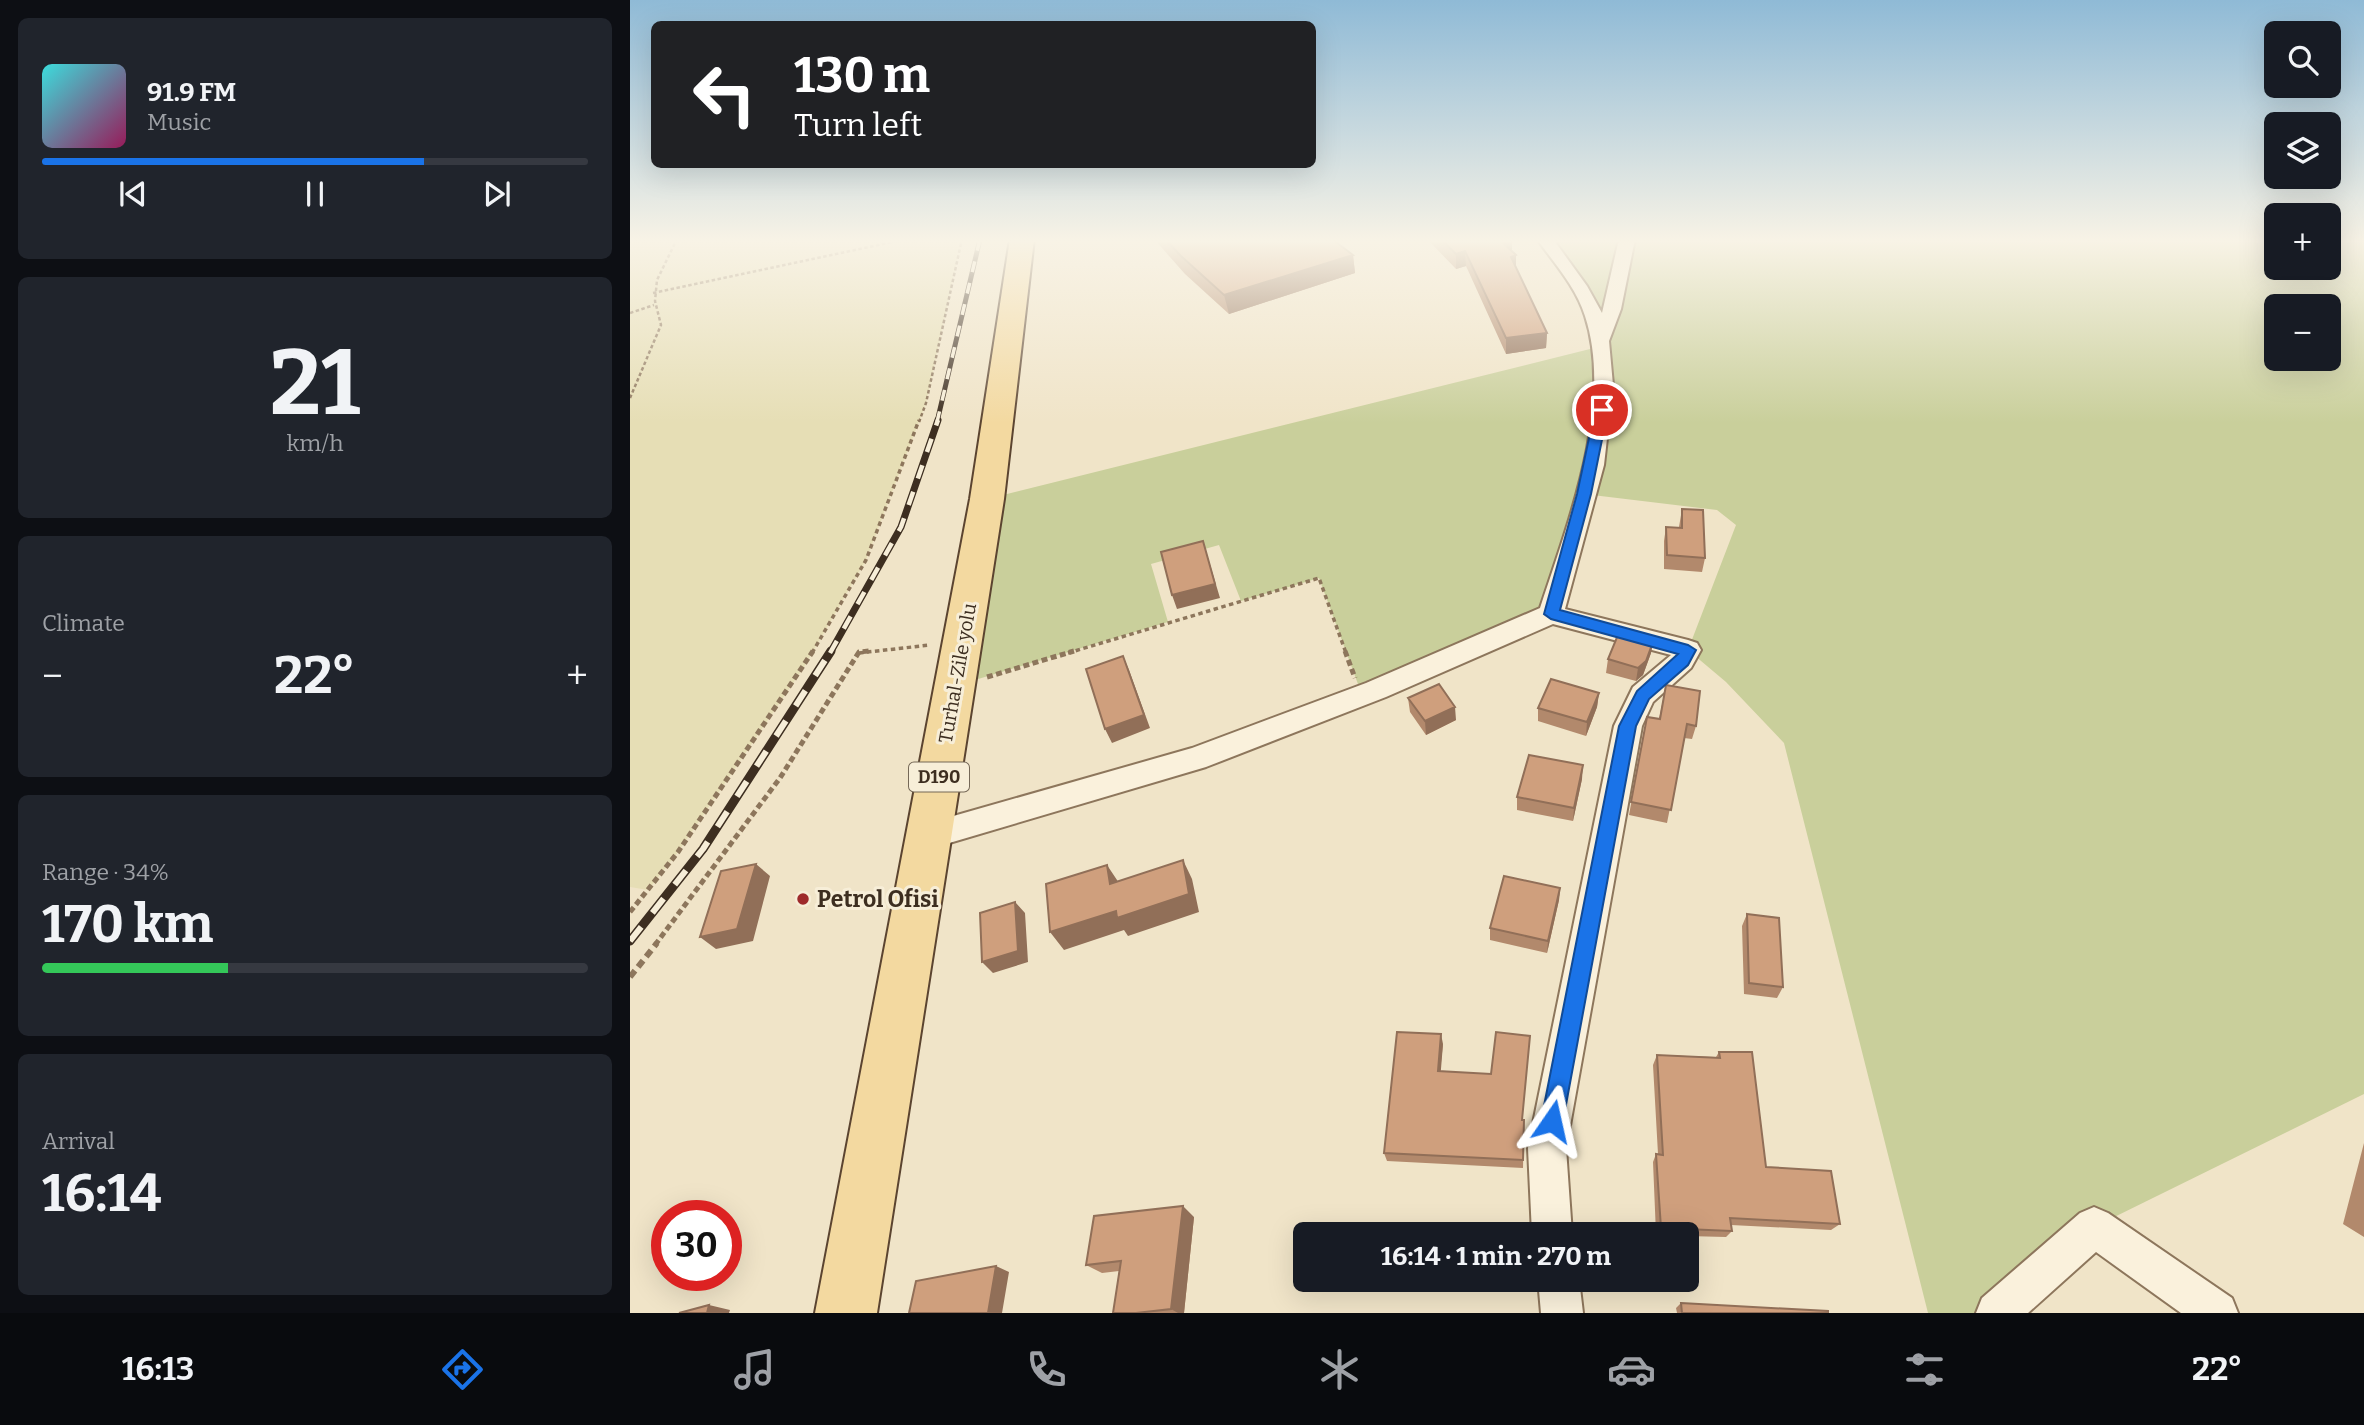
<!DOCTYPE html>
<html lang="en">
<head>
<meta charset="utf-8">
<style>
  :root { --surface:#171b24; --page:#20242c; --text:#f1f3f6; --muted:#9ea1a6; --line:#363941; --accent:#1a73e8 }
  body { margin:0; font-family:Bitter,serif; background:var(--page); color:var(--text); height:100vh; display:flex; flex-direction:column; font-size:26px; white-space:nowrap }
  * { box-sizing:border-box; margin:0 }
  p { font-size:23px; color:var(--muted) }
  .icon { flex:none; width:38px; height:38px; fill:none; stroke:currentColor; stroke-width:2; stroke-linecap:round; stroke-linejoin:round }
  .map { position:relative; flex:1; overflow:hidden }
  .details { display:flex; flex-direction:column; gap:18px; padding:18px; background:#0d0f14; width:630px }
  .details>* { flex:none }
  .guide { position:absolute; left:21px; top:21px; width:665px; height:147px; border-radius:10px; box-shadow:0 7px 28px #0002; background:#202124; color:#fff; overflow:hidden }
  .controls { position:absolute; left:1634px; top:21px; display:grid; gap:14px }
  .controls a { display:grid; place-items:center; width:77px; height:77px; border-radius:10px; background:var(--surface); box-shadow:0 7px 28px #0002; font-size:35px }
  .speed { position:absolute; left:21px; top:1200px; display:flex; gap:14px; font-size:35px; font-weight:700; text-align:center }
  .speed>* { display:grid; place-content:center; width:91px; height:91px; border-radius:50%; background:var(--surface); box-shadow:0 7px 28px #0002; line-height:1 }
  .speed .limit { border:10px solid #d22; background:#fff; color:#111 }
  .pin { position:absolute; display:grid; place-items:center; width:60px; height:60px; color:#fff; margin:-30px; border:4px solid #fff; border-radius:50%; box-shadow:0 2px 7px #0007 }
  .me { position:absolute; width:77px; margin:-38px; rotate:11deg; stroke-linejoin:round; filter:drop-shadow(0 0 5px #0008) }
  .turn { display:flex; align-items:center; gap:24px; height:147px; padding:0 28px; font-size:32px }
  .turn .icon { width:91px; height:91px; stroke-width:2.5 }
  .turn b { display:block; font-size:49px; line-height:60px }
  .big { font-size:52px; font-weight:700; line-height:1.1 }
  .details .tile { flex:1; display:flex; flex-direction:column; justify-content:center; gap:10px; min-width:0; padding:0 24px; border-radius:10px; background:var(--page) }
  .details .dial { align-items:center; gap:0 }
  .dial b { font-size:91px; line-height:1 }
  .song { display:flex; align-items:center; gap:21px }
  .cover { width:84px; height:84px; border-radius:10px; background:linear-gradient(135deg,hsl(180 70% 55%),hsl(330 70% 35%)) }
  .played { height:7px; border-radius:4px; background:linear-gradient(90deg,var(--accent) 70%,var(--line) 70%) }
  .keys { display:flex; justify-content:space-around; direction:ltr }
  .heat { display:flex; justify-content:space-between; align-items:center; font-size:38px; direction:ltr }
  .charge { height:10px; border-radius:5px; background:linear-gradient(90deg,#34c759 34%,var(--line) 0) }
  .trip { position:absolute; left:663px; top:1222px; width:406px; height:70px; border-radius:10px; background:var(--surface); box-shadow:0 7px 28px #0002; font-weight:700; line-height:70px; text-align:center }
  .dock { display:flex; height:112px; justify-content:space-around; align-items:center; background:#090b0e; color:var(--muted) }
  .dock .icon { width:49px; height:49px }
  .dock .current { color:var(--accent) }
  .dock b { font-size:32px; color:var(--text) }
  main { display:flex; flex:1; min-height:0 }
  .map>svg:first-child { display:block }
  .farmland { fill:#e6deb5 }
  .green { fill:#c9cf9b; fill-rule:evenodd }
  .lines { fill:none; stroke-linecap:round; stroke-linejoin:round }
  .street-casing { stroke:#8d765c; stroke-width:4 }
  .primary-casing { stroke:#5b4430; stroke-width:4 }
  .path-far3 { stroke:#8d765c; stroke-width:2.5; stroke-dasharray:3.5 2.5; stroke-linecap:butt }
  .path-far2 { stroke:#8d765c; stroke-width:3.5; stroke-dasharray:4.5 3.5; stroke-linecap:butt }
  .path-far1 { stroke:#8d765c; stroke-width:5; stroke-dasharray:6 3.5; stroke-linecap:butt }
  .path { stroke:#8d765c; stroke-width:6; stroke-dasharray:8 5; stroke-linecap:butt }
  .street { fill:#faf1dc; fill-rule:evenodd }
  .primary { fill:#f3d9a0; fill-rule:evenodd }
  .rail-far2-casing { stroke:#3d2e20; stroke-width:5 }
  .rail-far1-casing { stroke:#3d2e20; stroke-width:7 }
  .rail-casing { stroke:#3d2e20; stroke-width:9 }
  .rail-far2 { stroke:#f7eed8; stroke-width:3.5; stroke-dasharray:11; stroke-linecap:butt }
  .rail-far1 { stroke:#f7eed8; stroke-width:4.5; stroke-dasharray:14; stroke-linecap:butt }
  .rail { stroke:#f7eed8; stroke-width:6; stroke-dasharray:18; stroke-linecap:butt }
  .wall { fill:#b2896c }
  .shaded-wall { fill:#916f58 }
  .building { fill:#cf9f7d; stroke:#916f58; stroke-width:2 }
  .route { fill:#1a73e8; stroke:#114b97; stroke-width:2 }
  .poi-dot { fill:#9e2a2b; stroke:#f7eed8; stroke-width:2.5 }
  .labels { text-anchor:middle; stroke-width:6; stroke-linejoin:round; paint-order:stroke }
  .shield { fill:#f7eed8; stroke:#756857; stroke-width:2 }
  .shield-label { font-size:18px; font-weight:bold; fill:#3d2e20 }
  .street-label { font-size:19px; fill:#3d2e20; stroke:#f7eed8 }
  .near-poi-label { font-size:23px; font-weight:bold; fill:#3d2e20; stroke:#f7eed8; text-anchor:start }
</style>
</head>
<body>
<main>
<section class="details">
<div class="tile">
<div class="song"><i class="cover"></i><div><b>91.9 FM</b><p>Music</p></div></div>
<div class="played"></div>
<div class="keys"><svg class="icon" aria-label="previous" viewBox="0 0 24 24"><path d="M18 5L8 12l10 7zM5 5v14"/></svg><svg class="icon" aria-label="pause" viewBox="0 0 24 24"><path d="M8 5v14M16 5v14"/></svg><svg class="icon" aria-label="next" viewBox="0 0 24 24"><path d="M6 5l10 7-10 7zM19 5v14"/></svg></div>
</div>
<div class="tile dial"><b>21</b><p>km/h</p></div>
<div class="tile"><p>Climate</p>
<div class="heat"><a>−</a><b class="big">22°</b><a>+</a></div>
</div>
<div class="tile"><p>Range · 34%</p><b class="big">170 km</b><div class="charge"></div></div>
<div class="tile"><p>Arrival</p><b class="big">16:14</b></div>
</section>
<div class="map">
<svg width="1734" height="1313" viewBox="0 0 1734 1313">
  <rect width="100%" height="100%" fill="#f0e4c8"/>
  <path class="farmland" d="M 0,239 L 332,239 L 296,403 L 236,560 L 174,667 L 48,852 L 18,890 L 0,887 Z"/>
  <path class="green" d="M 915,239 L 995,243 L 997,239 L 1647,239 L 1647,268 L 1699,268 L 1699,239 L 1734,239 L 1734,1094 L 1464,1227 L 1367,1313 L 1298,1313 L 1154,743 L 1096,682 L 1058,650 L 1106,525 L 1087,510 L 954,494 L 921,614 L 732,695 L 689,578 L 611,601 L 589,545 L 521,564 L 538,622 L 325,686 L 357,499 L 972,346 L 944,279 ZM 1647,306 L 1699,306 L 1699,359 L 1647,359 Z"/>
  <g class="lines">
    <g class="street-casing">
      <path id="street" d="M 907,239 L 923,239 L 957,286 L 972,313 L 989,239 L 1005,239 L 991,309 L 979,341 L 983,385 L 974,465 L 935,609 L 1058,640 L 1067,643 L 1071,650 L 1061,668 L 1023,702 L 1012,726 L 936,1148 L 942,1234 L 902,1234 L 898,1148 L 984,726 L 1003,687 L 1041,655 L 923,624 L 756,697 L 576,767 L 299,849 L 288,845 L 284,836 L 288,827 L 299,823 L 562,748 L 736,683 L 910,608 C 938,523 984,405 955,316 C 946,287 924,263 907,239 Z
        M 1464,1207 L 1478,1213 L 1602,1298 L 1608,1313 L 1551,1313 L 1466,1252 L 1398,1313 L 1346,1313 L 1352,1298 L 1450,1213 Z
        M 908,1279 L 949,1279 L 953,1313 L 911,1313 Z"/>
    </g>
    <g class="primary-casing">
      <path id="primary" d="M 380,239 L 404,239 L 374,499 L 247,1313 L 185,1313 L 340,499 Z"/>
    </g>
    <path class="path-far3" d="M 23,293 L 276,239
      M 0,313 L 24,305
      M 0,398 L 31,325 L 25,301 L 27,280 L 47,239
      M 289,422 L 296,403 L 332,239"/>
    <path class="path-far2" d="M 182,653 L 236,560 L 289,420
      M 229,653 L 300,645
      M 438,653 L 689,578 L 716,653"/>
    <path class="path-far1" d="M 715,651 L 725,678
      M 357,677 L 444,651
      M 0,912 L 48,852 L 183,651
      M 25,945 L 150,778 L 229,652 L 239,651"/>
    <path class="path" d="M 0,977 L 27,943"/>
    <use href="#street" class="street"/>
    <use href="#primary" class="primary"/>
    <g class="rail-far2-casing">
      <path id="rail-far2" d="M 307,422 L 350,239"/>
    </g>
    <g class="rail-far1-casing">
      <path id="rail-far1" d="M 200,653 L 271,527 L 308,420"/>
    </g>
    <g class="rail-casing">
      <path id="rail" d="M 0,941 L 73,849 L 201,651"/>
    </g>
    <use href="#rail-far2" class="rail-far2"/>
    <use href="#rail-far1" class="rail-far1"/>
    <use href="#rail" class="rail"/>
  </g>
  <path class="wall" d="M 524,239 L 702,239 L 723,255 L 725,273 L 599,314 L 555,274 Z
    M 797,239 L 880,239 L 882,240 L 882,251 L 886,268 L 917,333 L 916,348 L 876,354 L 836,266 L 826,269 Z
    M 1052,509 L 1075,558 L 1072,572 L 1034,569 L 1034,541 L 1036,527 L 1049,527 Z
    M 1021,653 L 1013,675 L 1006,681 L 976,673 L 978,659 Z
    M 1036,685 L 1066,726 L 1062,739 L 1054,738 L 1037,823 L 999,815 L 1017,717 L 1029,719 Z
    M 969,693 L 967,707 L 956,736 L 908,721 L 908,708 Z
    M 778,698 L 826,720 L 796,735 L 780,712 Z
    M 952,779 L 943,821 L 887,810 L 887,797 Z
    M 930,888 L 929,900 L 917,953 L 860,940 L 860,928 Z
    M 1117,914 L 1153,987 L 1147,998 L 1114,994 L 1112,926 Z
    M 813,1044 L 810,1072 L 892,1120 L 894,1120 L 893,1168 L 757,1161 L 754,1153 Z
    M 1089,1052 L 1136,1167 L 1210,1224 L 1201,1230 L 1101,1225 L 1102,1231 L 1096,1237 L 1057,1236 L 1057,1234 L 1026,1234 L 1023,1162 L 1026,1154 L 1028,1154 L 1023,1065 L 1027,1055 L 1086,1057 Z
    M 1734,1143 L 1734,1237 L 1713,1224 Z
    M 564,1217 L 554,1313 L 483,1313 L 489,1271 L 472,1273 L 456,1265 Z
    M 1051,1303 L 1198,1313 L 1047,1313 L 1046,1308 Z"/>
  <path class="shaded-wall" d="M 882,240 L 882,255 L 873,243 Z
    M 835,251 L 836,266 L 826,269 L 826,254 Z
    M 723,255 L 725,273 L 599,314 L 594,295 Z
    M 886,255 L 886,270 L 881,257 Z
    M 917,333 L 916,348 L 876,354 L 876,338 Z
    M 573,541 L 590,598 L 547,609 L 542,595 Z
    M 1024,639 L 1021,653 L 1013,675 L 1006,681 L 1008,668 Z
    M 493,656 L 499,670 L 520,728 L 482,743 L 475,729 Z
    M 969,693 L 967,707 L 956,736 L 957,722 Z
    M 825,707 L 826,720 L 796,735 L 795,721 Z
    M 953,765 L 952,779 L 943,821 L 944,808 Z
    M 553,860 L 562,879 L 569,912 L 498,936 L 494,930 L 434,950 L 420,932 L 486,911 Z
    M 126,864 L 140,876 L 123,941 L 86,949 L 70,937 Z
    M 477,865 L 489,883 L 480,884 Z
    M 930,888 L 929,900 L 917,953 L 918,941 Z
    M 385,902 L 395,913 L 398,962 L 363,973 L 352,962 Z
    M 811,1034 L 813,1044 L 810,1081 L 808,1071 Z
    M 553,1206 L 564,1217 L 554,1313 L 548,1313 L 541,1309 Z
    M 366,1266 L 379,1272 L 372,1313 L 358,1313 Z
    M 79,1305 L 100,1310 L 99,1313 L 77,1313 Z"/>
  <path class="building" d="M 535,239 L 702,239 L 723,255 L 594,295 L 551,256 Z
    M 811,239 L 880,239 L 882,240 L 873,243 L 886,255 L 881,257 L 917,333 L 876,338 L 835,251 L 826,254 Z
    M 1052,509 L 1073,510 L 1075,558 L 1037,555 L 1036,527 L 1052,528 Z
    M 573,541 L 585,584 L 542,595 L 531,552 Z
    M 990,630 L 1024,639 L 1016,661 L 1008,668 L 978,659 Z
    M 493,656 L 514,715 L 475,729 L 456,669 Z
    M 921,679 L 969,693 L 957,722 L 908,708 Z
    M 809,684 L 825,707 L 795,721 L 778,698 Z
    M 1036,685 L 1070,691 L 1066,726 L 1057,724 L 1041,810 L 1001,802 L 1017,717 L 1030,719 Z
    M 899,755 L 953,765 L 944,808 L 887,797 Z
    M 553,860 L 559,894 L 487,918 L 486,911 L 420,932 L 416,884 L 477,865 L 480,884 Z
    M 126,864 L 107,929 L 70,937 L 91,871 Z
    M 874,876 L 930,888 L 918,941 L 860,928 Z
    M 385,902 L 388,951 L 352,962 L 350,913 Z
    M 1117,914 L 1149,918 L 1153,987 L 1119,983 Z
    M 767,1032 L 811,1034 L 808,1071 L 861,1074 L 866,1032 L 900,1036 L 892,1120 L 894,1120 L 893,1160 L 754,1153 Z
    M 1089,1052 L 1122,1052 L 1136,1167 L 1201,1171 L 1210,1224 L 1100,1218 L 1102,1231 L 1031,1228 L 1026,1154 L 1033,1155 L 1027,1055 L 1090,1058 Z
    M 553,1206 L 541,1309 L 506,1313 L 483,1313 L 491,1261 L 456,1265 L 464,1216 Z
    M 366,1266 L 358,1313 L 279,1313 L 286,1281 Z
    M 1051,1303 L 1198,1311 L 1198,1313 L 1052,1313 Z
    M 79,1305 L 77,1313 L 49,1313 Z"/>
  <linearGradient id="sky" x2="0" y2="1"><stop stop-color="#8fbad6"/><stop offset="0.57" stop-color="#f8f3e6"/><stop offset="1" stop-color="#f8f3e6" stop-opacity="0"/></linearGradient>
  <rect width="1734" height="423" fill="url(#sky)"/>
  <path class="route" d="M 972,406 L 978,410 L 961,494 L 930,610 L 1058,645 L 1066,650 L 1058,665 L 1019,699 L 1006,726 L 933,1121 L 930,1129 L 922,1132 L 914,1129 L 911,1121 L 989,726 L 1007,691 L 1048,654 L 921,619 L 914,614 L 947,494 L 965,410 Z"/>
  <circle class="poi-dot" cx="173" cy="899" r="7"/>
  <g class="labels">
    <rect class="shield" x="279" y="762.5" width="60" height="29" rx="5"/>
    <g class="shield-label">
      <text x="309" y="783">D190</text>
    </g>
    <g class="street-label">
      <text transform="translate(327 673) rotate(-80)" y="7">Turhal-Zile yolu</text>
    </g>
    <g class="near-poi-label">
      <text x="187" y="907">Petrol Ofisi</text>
    </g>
  </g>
</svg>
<div class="controls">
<a><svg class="icon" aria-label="search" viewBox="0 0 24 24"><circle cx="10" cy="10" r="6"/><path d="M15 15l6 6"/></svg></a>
<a><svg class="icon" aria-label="layers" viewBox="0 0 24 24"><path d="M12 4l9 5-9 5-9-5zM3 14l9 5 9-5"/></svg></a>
<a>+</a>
<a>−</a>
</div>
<div class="speed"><div class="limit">30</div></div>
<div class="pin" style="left:972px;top:410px;background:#d93025"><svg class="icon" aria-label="arrive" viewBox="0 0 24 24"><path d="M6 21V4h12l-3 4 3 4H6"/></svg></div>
<svg class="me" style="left:922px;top:1121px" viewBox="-20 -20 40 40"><path d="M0-17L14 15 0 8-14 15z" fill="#1a73e8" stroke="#fff" stroke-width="4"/></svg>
<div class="trip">16:14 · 1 min · 270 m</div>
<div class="guide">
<div class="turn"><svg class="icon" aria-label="left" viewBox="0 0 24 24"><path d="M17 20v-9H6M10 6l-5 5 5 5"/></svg><div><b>130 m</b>Turn left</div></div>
</div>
</div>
</main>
<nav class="dock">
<b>16:13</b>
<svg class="icon current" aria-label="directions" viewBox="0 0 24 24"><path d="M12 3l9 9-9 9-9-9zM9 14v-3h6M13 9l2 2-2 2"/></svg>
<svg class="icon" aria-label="music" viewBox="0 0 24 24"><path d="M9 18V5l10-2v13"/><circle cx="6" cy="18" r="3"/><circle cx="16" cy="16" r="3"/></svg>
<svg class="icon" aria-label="phone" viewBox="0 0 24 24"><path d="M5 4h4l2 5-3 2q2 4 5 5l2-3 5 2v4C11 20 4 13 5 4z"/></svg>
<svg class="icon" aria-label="climate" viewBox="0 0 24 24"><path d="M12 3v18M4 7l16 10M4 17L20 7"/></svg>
<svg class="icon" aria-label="car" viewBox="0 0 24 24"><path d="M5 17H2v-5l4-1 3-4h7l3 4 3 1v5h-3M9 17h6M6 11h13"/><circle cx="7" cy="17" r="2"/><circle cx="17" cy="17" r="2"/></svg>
<svg class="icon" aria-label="filters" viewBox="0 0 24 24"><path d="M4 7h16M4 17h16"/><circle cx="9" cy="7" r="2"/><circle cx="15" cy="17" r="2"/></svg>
<b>22°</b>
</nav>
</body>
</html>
